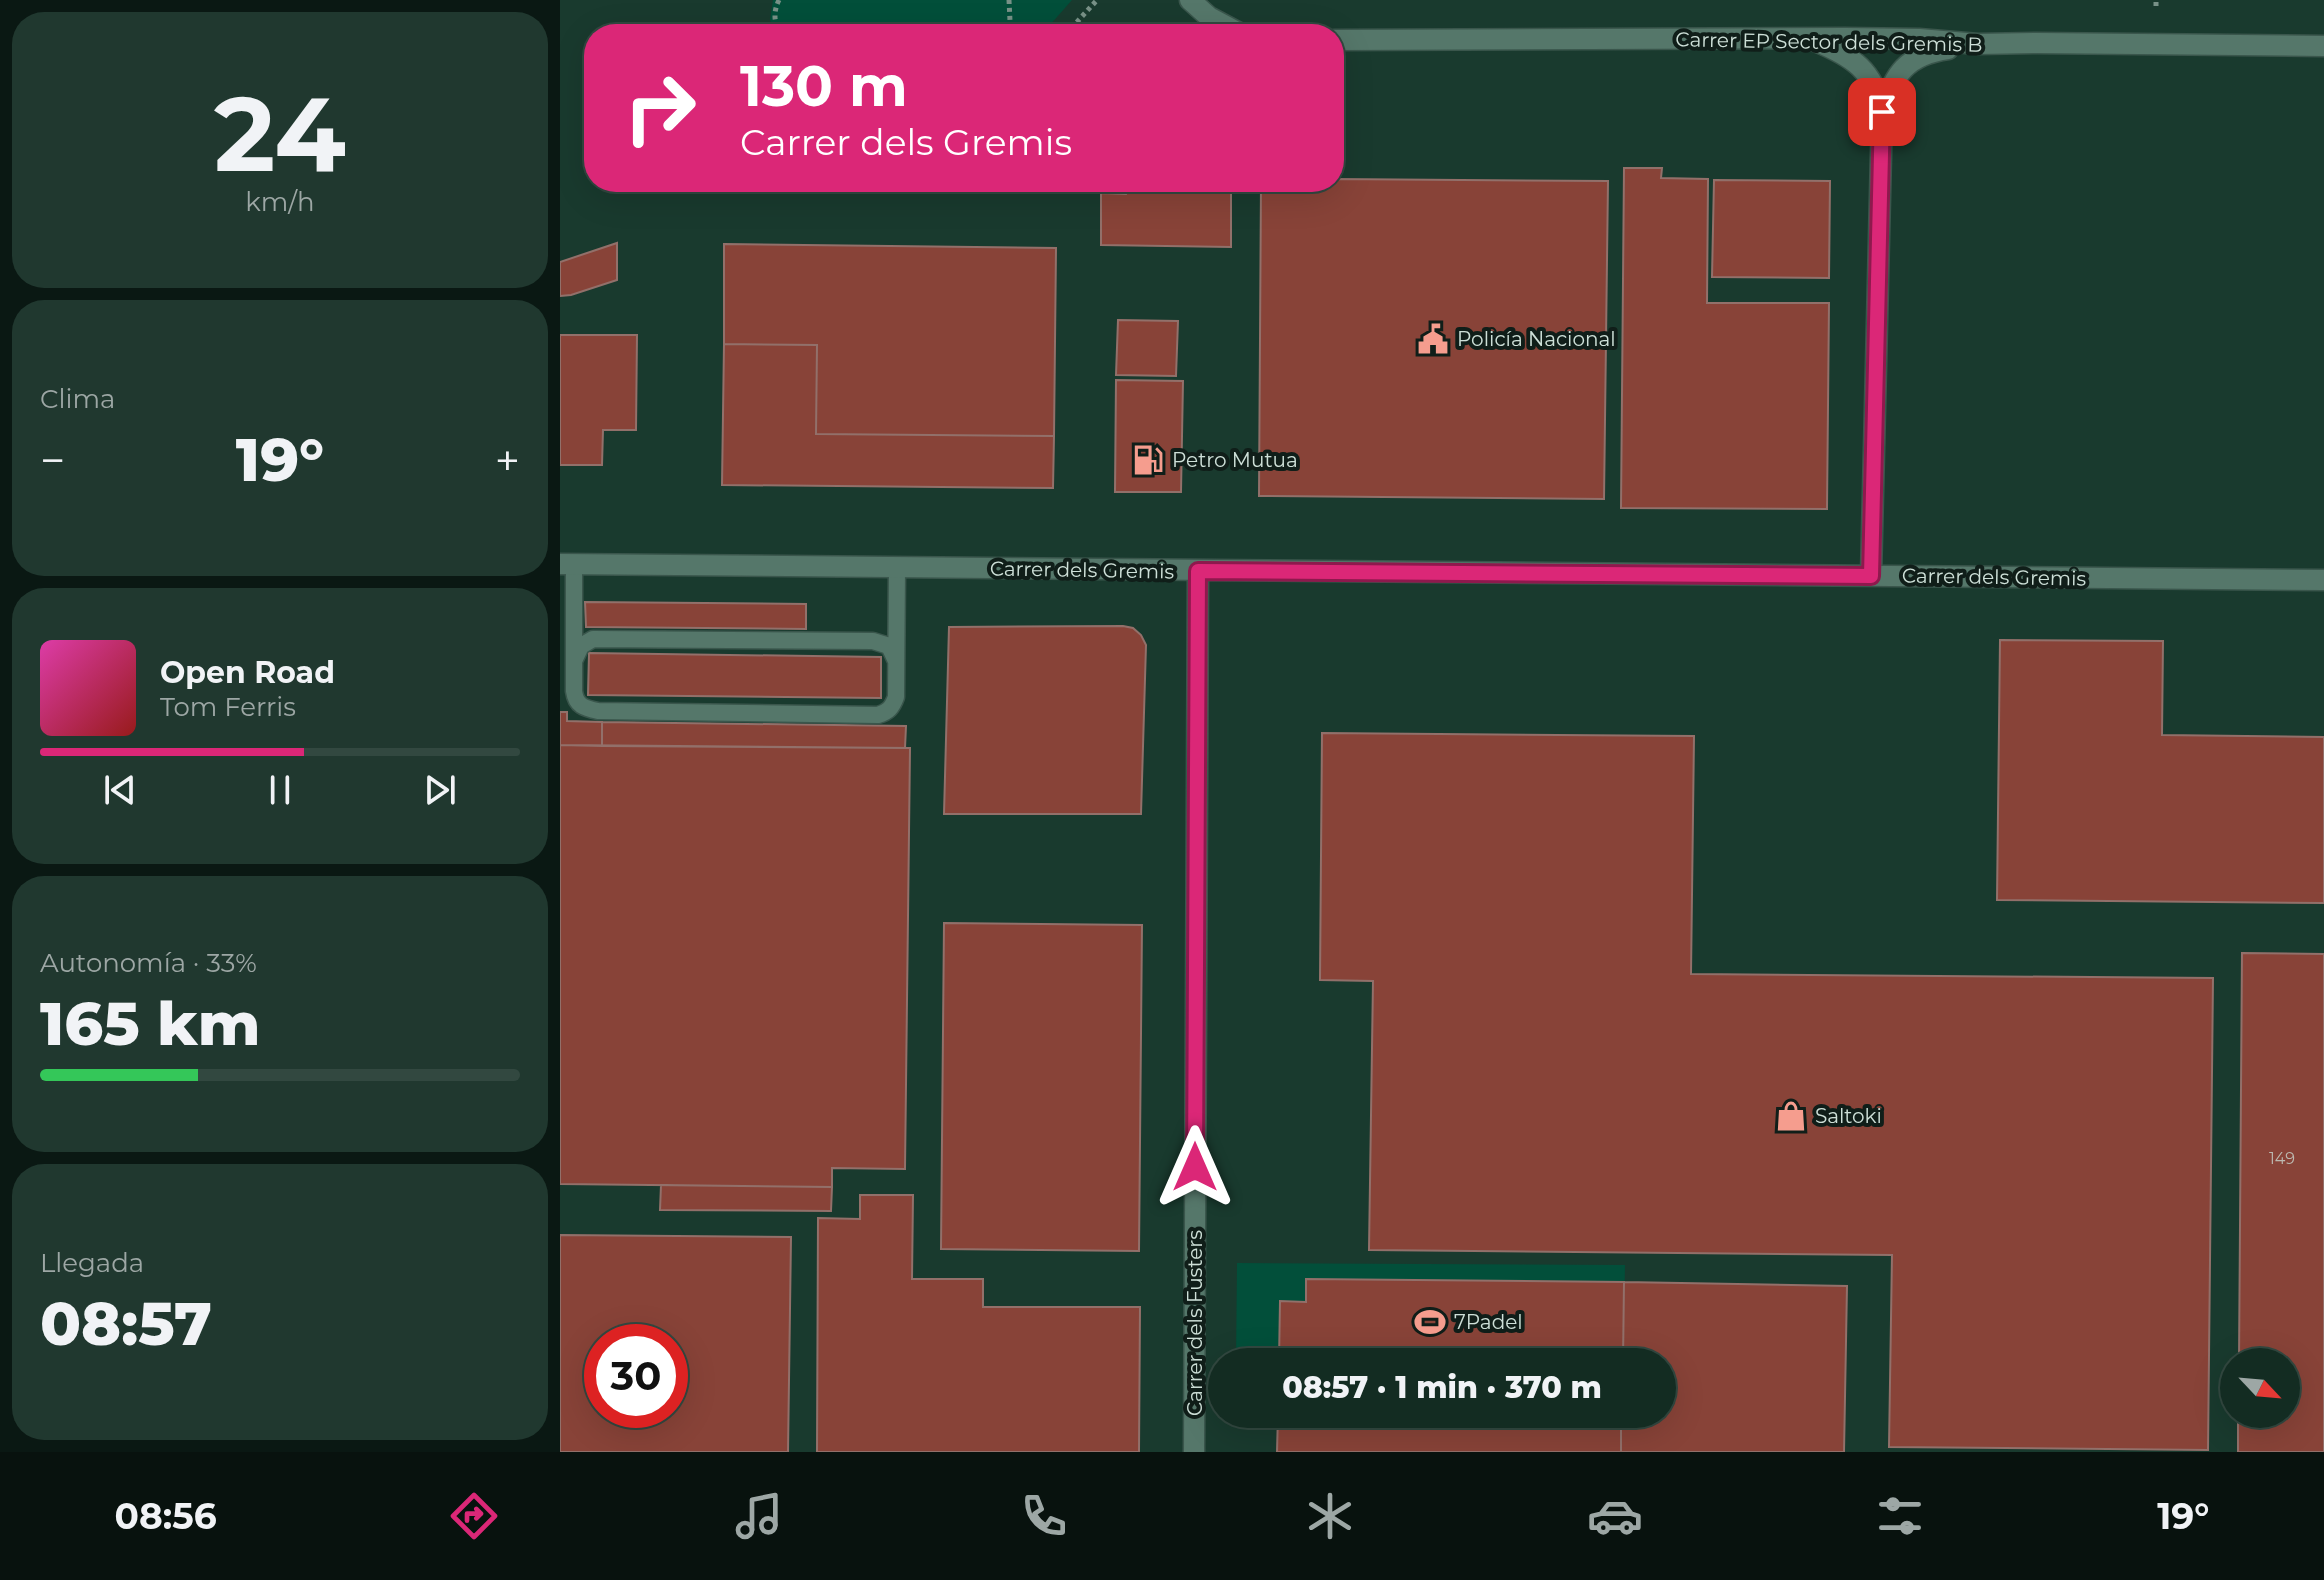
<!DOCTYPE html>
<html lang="es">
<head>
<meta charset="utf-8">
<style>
  :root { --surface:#132c22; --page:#20382f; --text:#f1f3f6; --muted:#9da7a5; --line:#324840; --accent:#db2777 }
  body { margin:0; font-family:Montserrat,sans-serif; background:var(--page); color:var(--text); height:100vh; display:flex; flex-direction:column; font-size:30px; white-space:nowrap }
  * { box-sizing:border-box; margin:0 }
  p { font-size:26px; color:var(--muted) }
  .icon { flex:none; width:44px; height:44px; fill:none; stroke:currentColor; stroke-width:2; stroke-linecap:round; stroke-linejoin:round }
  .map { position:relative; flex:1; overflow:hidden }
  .drawer { display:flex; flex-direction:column; gap:12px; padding:12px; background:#0a1813; width:560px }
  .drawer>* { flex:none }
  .top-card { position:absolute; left:24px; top:24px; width:760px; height:168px; border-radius:32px; box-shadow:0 8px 32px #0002,0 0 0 2px var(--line); background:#db2777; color:#fff; overflow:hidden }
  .needle { width:52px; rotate:116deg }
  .buttons { position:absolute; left:1660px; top:1348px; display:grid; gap:16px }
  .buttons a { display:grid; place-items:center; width:80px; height:80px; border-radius:50%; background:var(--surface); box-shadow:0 8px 32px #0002,0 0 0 2px var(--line); font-size:40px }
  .speed { position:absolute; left:24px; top:1324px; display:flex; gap:16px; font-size:40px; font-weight:700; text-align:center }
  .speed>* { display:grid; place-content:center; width:104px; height:104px; border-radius:50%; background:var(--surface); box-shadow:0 8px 32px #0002,0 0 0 2px var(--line); line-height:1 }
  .speed .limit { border:12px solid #d22; background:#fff; color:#111 }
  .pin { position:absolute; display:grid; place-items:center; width:68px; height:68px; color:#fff; margin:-34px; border-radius:16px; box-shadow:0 4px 12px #0006 }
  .me { position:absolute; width:88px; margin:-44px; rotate:0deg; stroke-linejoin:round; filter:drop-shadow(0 0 6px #0008) }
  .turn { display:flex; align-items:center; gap:28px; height:168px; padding:0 24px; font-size:36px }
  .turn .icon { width:104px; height:104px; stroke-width:2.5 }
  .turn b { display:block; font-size:56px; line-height:68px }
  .big { font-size:60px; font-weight:800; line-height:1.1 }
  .drawer .card { flex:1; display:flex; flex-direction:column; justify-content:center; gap:12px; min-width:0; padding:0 28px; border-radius:32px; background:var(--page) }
  .drawer .dial { align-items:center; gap:0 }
  .dial b { font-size:104px; line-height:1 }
  .song { display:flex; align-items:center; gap:24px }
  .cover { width:96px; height:96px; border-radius:12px; background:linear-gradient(135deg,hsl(320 70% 55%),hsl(0 70% 35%)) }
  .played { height:8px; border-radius:4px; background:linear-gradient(90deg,var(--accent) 55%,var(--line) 55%) }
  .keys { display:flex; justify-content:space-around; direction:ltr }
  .heat { display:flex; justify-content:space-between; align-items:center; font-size:44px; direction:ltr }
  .charge { height:12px; border-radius:6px; background:linear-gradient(90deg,#34c759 33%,var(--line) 0) }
  .trip { position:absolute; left:648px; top:1348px; width:468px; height:80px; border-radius:40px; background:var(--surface); box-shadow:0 8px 32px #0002,0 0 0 2px var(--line); font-weight:800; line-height:80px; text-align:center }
  .menu { display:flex; height:128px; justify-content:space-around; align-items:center; background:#08120e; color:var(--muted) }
  .menu .icon { width:56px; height:56px }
  .menu .active { color:var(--accent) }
  .menu b { font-size:36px; color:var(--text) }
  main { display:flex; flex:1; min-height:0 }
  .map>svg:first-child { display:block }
  .green { fill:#024f3a }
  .building { fill:#884338; stroke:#92706a; stroke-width:2; fill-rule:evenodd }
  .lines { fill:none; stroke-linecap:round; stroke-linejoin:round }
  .lane-casing { stroke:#3a564c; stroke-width:19 }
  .street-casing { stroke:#3a564c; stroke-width:23 }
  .path { stroke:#789187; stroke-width:5; stroke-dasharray:4 4; stroke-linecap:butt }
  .lane { stroke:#55776a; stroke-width:16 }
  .street { stroke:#55776a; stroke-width:20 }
  .route-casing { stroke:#8e194d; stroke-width:20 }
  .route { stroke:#db2777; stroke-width:14 }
  .labels { text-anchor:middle; stroke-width:8; stroke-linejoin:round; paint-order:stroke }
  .number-label { font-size:16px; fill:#bcb9b0 }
  .street-label { font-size:20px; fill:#cee0d8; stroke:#101e19 }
  .poi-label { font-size:20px; fill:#cee0d8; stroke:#101e19; text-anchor:start }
</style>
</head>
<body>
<main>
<section class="drawer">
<div class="card dial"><b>24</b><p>km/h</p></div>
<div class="card"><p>Clima</p>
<div class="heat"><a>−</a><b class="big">19°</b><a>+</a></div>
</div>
<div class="card">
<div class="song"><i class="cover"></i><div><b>Open Road</b><p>Tom Ferris</p></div></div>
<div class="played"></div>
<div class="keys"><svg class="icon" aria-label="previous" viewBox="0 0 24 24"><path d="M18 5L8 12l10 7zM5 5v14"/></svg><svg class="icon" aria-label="pause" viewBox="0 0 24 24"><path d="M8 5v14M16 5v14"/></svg><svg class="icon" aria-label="next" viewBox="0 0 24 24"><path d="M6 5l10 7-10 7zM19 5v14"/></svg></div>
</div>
<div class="card"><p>Autonomía · 33%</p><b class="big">165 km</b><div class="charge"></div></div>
<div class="card"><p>Llegada</p><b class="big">08:57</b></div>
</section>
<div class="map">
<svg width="1764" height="1452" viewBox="0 0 1764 1452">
  <rect width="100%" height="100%" fill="#193a2e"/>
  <path class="green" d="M 213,0 L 512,0 L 482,34 L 214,34 L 210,20 Z
    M 677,1263 L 1065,1265 L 1063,1362 L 676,1362 Z"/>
  <path class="building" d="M 1064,168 L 1102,168 L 1101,178 L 1148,179 L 1147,303 L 1269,303 L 1267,509 L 1061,508 Z
    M 774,179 L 1048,181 L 1044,499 L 699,496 L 701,182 L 774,182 Z
    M 1154,180 L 1270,181 L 1269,278 L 1152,277 Z
    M 634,182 L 671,182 L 671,247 L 541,245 L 541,193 L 566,194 L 567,188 L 634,189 Z
    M 57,243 L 57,280 L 11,295 L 0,296 L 0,262 Z
    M 164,244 L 496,248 L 494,436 L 256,434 L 257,345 L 164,344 Z
    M 558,320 L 618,321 L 616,376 L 556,375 Z
    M 0,335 L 77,335 L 76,430 L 43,430 L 42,465 L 0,465 Z
    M 164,344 L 257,345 L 256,434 L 494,436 L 493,488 L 162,485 Z
    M 556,380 L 623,381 L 621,492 L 555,492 Z
    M 25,602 L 246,604 L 246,629 L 26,627 Z
    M 563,626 L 573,628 L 581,635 L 586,645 L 581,814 L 384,814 L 389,627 Z
    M 1440,640 L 1603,641 L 1602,735 L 1764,737 L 1764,903 L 1437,900 Z
    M 29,653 L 321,657 L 321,698 L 28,695 Z
    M 0,712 L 7,712 L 7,721 L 42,722 L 42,746 L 0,745 Z
    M 42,722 L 346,726 L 345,748 L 42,746 Z
    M 762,733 L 1134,736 L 1131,974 L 1653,978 L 1648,1450 L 1329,1447 L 1332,1255 L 809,1250 L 813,981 L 760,980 Z
    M 0,745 L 350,748 L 345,1169 L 272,1168 L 272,1187 L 0,1184 Z
    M 384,923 L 582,925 L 579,1251 L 381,1249 Z
    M 1682,953 L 1764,954 L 1764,1452 L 1678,1452 L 1678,1414 L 1726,1414 L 1726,1362 L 1679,1362 Z
    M 101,1185 L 272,1187 L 271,1211 L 100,1210 Z
    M 300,1195 L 353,1195 L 352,1279 L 423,1279 L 423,1307 L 580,1307 L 579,1452 L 257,1452 L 258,1218 L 300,1219 Z
    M 0,1235 L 231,1237 L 228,1452 L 0,1452 ZM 42,1342 L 110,1342 L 110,1410 L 42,1410 Z
    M 746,1279 L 1064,1282 L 1063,1362 L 719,1362 L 720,1301 L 746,1302 Z
    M 1064,1282 L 1287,1286 L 1284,1452 L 1061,1452 L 1061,1414 L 1102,1414 L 1102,1362 L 1063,1362 Z
    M 718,1414 L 1061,1414 L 1061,1452 L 717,1452 Z"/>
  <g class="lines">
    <g class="lane-casing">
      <path id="lane" d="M 14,564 L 14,691 C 16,706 24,708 38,711 L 318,715 C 328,712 332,708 336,697 L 337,568
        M 14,661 L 21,646 L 33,639 L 313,641 L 329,646 L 336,661"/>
    </g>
    <g class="street-casing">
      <path id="street" d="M 630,0 L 649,17 L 681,34
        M 774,40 L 1285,38 L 1359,39 L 1418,44 L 1477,43 L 1764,46
        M 1255,41 C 1293,57 1314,70 1322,112 L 1311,576
        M 1322,112 C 1334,74 1346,55 1388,49
        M 0,564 L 1764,580
        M 634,1452 L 638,571"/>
    </g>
    <path class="path" d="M 219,0 C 213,12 214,22 220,34
      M 449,0 L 450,21 L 456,34
      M 1596,6 L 1596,0
      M 506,34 L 537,0"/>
    <use href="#lane" class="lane"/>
    <use href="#street" class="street"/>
  </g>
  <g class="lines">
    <g class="route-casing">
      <path id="route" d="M 635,1167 L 638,571 L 1311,576 L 1322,112"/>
    </g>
    <use href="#route" class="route"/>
  </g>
  <defs>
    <g id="civic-bare" transform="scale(2.4)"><path d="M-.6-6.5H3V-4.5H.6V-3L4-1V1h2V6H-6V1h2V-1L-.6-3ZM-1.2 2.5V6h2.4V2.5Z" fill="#f59d8e" stroke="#101e19" stroke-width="2.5" paint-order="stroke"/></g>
    <g id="fuel-bare" transform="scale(2.4)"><path d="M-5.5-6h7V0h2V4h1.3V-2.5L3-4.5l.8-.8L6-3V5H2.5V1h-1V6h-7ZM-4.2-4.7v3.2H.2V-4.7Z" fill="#f59d8e" stroke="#101e19" stroke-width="2.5" paint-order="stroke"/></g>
    <g id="shop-bare" transform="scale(2.4)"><path d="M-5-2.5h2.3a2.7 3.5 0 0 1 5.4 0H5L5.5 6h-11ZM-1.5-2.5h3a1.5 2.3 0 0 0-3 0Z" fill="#f59d8e" stroke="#101e19" stroke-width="2.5" paint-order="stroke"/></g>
    <g id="stadium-bare" transform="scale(2.4)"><path d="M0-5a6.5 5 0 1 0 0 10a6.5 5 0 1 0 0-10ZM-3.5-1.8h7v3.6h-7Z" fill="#f59d8e" stroke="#101e19" stroke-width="2.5" paint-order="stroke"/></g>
  </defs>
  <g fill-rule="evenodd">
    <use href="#civic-bare" x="873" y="339"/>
    <use href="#fuel-bare" x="588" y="460"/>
    <use href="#shop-bare" x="1231" y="1116"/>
    <use href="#stadium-bare" x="870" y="1322"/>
  </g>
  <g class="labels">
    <g class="number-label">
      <text x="1722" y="1164">149</text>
    </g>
    <g class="street-label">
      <text transform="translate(1269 42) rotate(1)" y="7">Carrer EP Sector dels Gremis B</text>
      <text transform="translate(522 570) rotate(1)" y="7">Carrer dels Gremis</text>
      <text transform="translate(1434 577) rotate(1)" y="7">Carrer dels Gremis</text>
      <text transform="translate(635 1323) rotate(-90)" y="7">Carrer dels Fusters</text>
    </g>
    <g class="poi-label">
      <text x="897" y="346">Policía Nacional</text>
      <text x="612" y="467">Petro Mutua</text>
      <text x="1255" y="1123">Saltoki</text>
      <text x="894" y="1329">7Padel</text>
    </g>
  </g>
</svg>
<div class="buttons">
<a><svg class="needle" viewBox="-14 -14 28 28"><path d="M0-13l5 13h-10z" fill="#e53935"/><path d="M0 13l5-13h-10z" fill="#9da7a5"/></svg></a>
</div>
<div class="speed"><div class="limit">30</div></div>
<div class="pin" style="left:1322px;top:112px;background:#d93025"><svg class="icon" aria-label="arrive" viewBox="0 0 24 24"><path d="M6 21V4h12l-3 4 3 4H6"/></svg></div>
<svg class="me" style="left:635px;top:1167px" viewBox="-20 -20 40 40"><path d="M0-17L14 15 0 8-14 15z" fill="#db2777" stroke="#fff" stroke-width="4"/></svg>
<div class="trip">08:57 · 1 min · 370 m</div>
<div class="top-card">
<div class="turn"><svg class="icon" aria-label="right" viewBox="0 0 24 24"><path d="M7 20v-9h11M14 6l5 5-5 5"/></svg><div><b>130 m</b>Carrer dels Gremis</div></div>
</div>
</div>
</main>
<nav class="menu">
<b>08:56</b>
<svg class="icon active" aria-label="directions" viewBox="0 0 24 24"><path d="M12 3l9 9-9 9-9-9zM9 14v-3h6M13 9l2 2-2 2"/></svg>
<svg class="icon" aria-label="music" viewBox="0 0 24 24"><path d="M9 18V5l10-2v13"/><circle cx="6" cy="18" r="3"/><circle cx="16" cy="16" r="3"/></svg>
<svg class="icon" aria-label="phone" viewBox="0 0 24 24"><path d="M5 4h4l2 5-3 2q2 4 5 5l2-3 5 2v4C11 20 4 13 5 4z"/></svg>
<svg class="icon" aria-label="climate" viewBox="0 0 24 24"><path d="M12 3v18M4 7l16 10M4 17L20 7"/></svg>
<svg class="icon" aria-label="car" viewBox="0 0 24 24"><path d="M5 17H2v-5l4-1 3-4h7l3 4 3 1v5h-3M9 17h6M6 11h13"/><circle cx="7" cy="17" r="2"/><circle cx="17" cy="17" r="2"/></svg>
<svg class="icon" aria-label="filters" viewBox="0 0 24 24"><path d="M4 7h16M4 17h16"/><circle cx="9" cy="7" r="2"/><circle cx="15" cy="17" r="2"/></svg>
<b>19°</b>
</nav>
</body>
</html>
